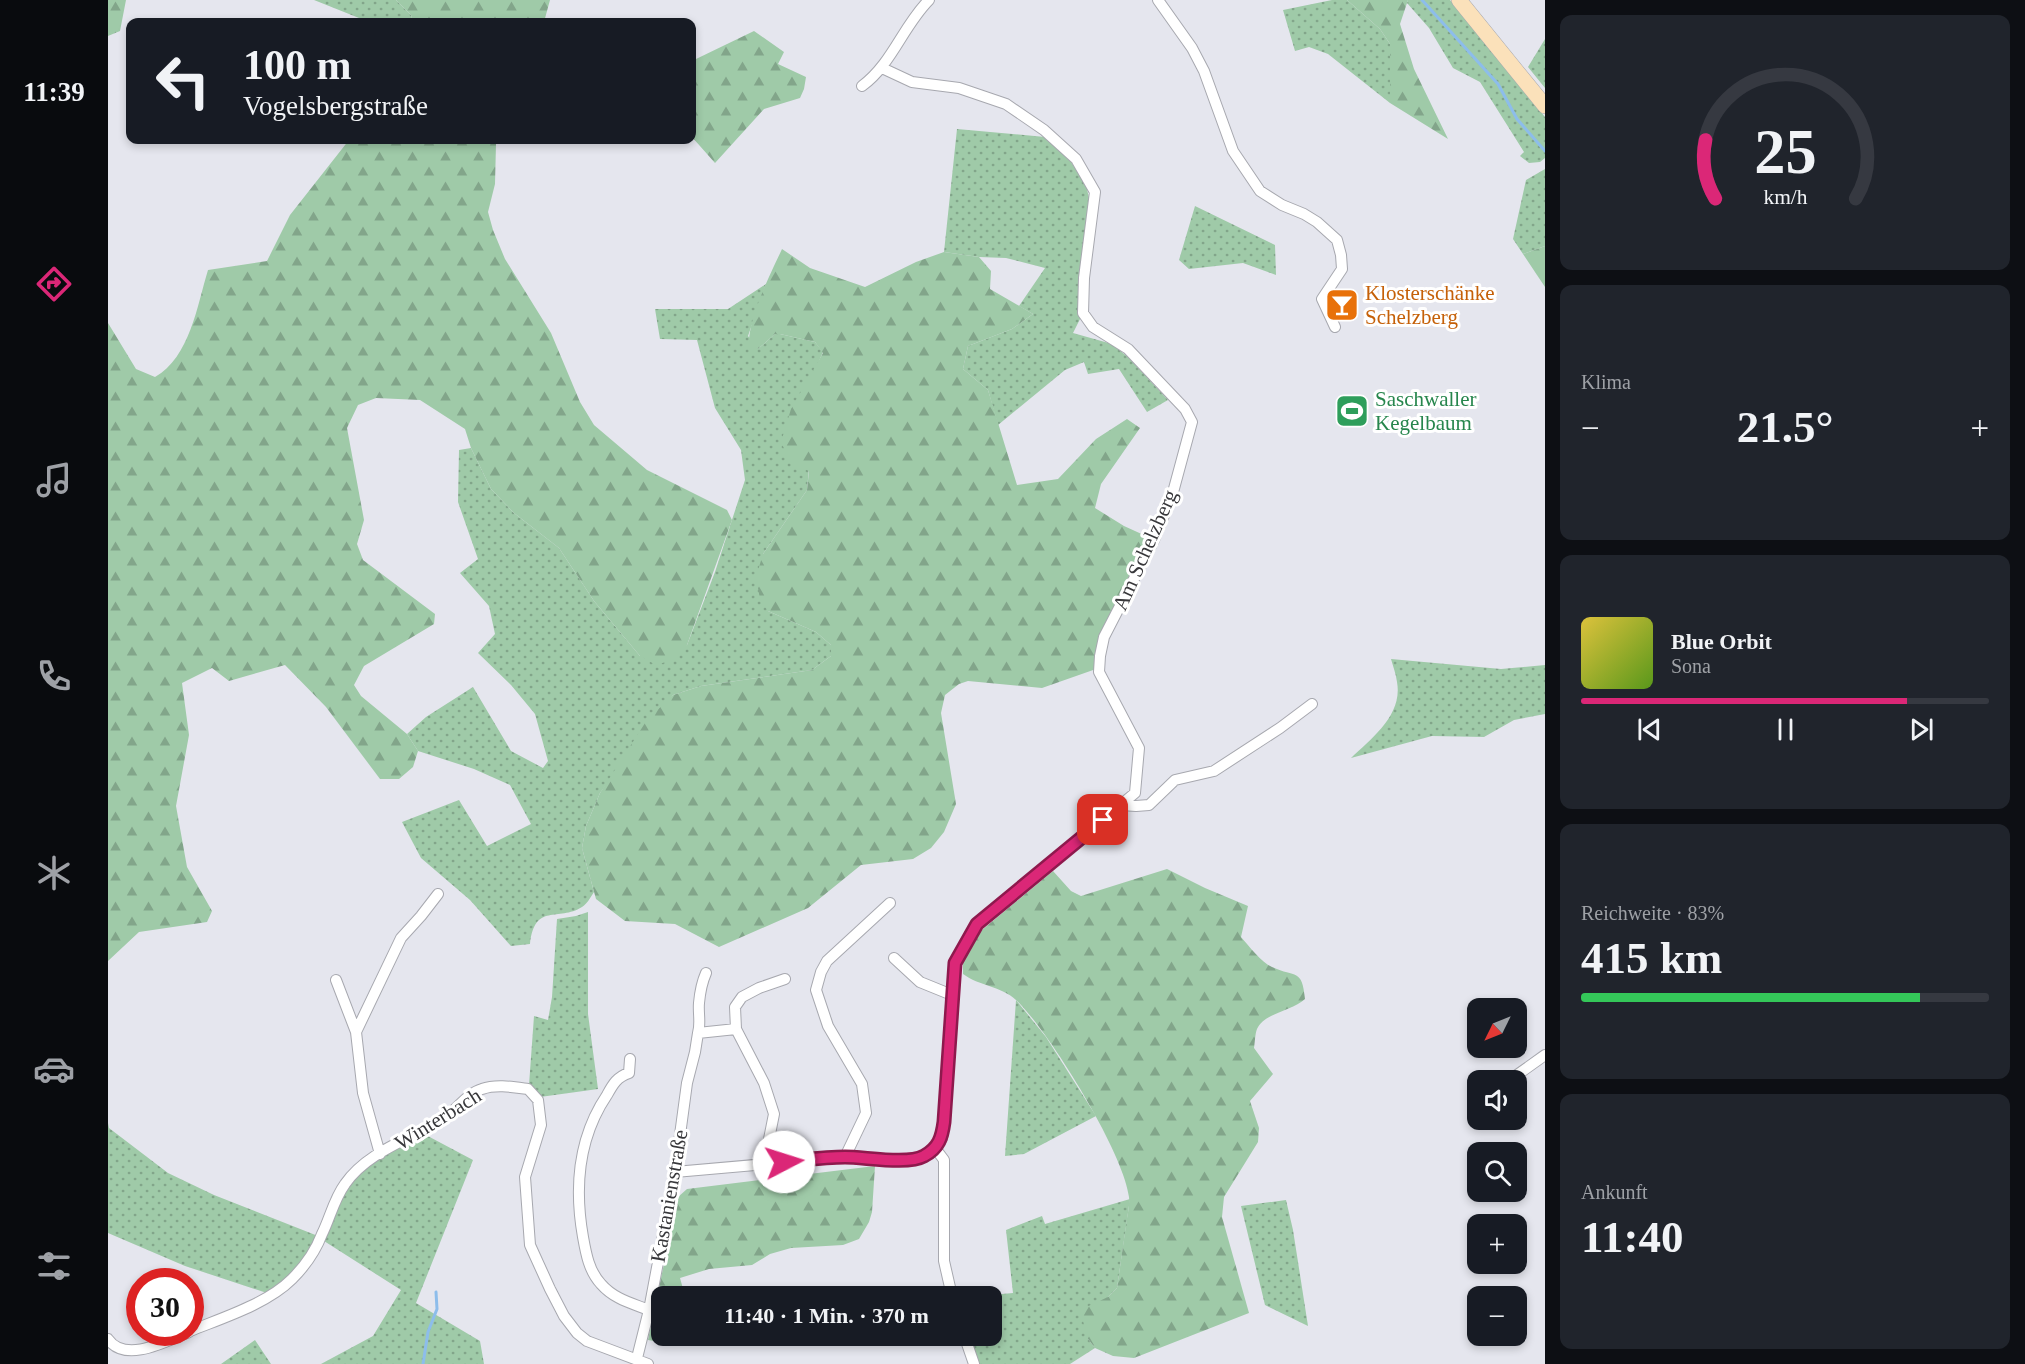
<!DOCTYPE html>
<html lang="de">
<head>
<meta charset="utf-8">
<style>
  :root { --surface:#171b24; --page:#20242c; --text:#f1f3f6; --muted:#9ea1a6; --line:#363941; --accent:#db2777 }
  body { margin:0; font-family:"Times New Roman",serif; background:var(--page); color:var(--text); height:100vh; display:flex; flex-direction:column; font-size:22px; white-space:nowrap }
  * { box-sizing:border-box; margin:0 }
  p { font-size:20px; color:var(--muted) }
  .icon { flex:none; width:33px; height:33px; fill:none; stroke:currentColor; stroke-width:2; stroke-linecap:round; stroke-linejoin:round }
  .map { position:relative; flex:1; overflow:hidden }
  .sheet { display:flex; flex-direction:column; gap:15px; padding:15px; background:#0d0f14; width:480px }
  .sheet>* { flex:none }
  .top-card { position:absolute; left:18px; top:18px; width:570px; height:126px; border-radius:12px; box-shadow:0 3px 9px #0003; background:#171b24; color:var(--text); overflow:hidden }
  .needle { width:39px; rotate:227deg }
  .fabs { position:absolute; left:1359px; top:998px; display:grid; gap:12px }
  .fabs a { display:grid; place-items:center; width:60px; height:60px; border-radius:12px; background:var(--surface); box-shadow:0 3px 9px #0003; font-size:30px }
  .speed { position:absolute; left:18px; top:1268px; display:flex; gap:12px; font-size:30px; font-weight:700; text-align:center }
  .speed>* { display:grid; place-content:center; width:78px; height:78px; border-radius:50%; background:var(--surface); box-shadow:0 3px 9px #0003; line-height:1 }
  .speed .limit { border:9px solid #d22; background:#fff; color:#111 }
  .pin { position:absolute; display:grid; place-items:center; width:51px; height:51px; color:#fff; margin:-26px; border-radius:12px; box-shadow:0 3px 9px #0006 }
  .me { position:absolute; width:66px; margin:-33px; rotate:85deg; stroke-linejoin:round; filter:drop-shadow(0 0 4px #0008) }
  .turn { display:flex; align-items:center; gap:21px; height:126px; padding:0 18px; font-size:27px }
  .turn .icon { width:78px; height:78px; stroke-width:2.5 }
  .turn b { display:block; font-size:42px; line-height:51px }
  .big { font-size:45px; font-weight:700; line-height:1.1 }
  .sheet .widget { flex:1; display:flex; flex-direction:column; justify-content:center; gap:9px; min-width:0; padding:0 21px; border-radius:12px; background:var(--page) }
  .sheet .dial { align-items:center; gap:0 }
  .dial svg { height:156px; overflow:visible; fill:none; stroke:var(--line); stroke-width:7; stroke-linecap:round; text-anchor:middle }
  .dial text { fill:var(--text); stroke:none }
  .song { display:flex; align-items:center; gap:18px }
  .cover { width:72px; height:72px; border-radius:9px; background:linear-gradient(135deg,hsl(50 70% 55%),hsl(90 70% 35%)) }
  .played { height:6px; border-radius:3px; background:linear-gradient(90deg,var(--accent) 80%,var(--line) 80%) }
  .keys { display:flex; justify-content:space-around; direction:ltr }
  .heat { display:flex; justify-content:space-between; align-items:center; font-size:33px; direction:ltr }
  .charge { height:9px; border-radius:4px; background:linear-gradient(90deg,#34c759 83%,var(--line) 0) }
  .trip { position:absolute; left:543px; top:1286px; width:351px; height:60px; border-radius:12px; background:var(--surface); box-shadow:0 3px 9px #0003; font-weight:700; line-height:60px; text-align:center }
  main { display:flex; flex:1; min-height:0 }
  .tabs { display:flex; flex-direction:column; width:108px; justify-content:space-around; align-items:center; background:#090b0e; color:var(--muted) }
  .tabs .icon { width:42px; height:42px }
  .tabs .current { color:var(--accent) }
  .tabs b { font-size:27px; color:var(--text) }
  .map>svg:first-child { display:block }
  .grass { fill:url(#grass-dots) }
  .forest { fill:url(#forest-firs) }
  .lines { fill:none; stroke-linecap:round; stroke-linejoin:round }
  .stream { stroke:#8dbdeb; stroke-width:3 }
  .street-casing { stroke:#a7a8af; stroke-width:12 }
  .secondary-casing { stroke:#a7a8af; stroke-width:16 }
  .street { stroke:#fff; stroke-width:10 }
  .secondary { stroke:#fbe1ba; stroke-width:15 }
  .route-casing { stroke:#8e194d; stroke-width:15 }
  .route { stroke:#db2777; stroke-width:10 }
  .labels { text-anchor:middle; stroke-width:6; stroke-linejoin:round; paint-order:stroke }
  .food-label { font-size:21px; fill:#c56008; stroke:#fff; text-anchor:start }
  .leisure-label { font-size:21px; fill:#27864d; stroke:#fff; text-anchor:start }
  .street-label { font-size:21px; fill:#37373a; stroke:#fff }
</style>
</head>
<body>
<main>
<nav class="tabs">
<b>11:39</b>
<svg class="icon current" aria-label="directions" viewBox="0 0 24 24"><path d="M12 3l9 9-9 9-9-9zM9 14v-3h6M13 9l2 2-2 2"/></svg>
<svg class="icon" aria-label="music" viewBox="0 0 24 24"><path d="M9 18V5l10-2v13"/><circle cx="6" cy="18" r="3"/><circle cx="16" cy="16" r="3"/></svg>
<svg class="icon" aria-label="phone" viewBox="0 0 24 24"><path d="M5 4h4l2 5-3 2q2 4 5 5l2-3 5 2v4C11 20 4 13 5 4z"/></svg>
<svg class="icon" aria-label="climate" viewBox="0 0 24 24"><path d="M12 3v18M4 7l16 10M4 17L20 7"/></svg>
<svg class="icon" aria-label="car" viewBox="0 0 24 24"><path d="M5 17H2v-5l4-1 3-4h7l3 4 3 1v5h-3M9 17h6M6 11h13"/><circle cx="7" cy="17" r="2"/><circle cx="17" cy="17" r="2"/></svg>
<svg class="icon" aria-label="filters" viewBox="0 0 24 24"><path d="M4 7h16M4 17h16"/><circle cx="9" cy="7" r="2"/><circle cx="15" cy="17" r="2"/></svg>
</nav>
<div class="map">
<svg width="1437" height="1364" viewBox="0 0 1437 1364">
  <defs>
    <pattern id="grass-dots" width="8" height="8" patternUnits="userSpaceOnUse" patternTransform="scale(1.5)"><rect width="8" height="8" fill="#9fcaa8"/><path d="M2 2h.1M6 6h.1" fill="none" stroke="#82a58a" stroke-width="1.8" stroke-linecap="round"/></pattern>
    <pattern id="forest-firs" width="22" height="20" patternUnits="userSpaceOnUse" patternTransform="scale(1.5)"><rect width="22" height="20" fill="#9fcaa8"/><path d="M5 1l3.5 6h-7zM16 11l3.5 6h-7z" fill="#82a58a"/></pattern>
  </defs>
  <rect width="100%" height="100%" fill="#e5e6ee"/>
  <path class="grass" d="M 206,0 L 288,0 L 303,15 L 305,22 L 261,22 Z
    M 1224,0 L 1239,0 L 1272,29 L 1282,44 L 1282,103 L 1220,54 L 1201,47 L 1187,51 L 1175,10 Z
    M 1300,0 L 1342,0 L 1437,117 L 1437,158 L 1432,162 L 1421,163 L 1412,156 L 1416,152 L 1372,82 L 1345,68 L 1321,28 L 1299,3 Z
    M 1437,39 L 1437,88 L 1420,67 Z
    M 849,129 L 937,137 L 963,162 L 978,185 L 982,202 L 973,274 L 972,319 L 965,333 L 1004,344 L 1021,358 L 1060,400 L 1039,412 L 1011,369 L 980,374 L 976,362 L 957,370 L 890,425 L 880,390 L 855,369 L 860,346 L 904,329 L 925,314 L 911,306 L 937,268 L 898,258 L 871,257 L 836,252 Z
    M 1437,169 L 1437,246 L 1415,254 L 1405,239 L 1418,180 Z
    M 1087,206 L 1167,245 L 1168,275 L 1135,263 L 1081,269 L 1071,260 Z
    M 658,284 L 640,336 L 650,349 L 667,334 L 672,334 L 707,342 L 715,352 L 711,361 L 699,490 L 655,554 L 660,611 L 708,632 L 723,645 L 723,656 L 704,670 L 593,686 L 565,695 L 492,793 L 478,826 L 474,848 L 486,892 C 482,898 480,903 474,907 C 450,922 427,902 422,944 L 403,946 L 362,900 L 313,858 L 294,822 L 351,800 L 379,846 L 423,824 L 402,785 L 366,769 L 310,751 L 299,734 L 318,717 L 365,687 L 403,751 L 435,768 L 440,761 L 427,714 L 403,685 L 370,653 L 387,634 L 381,606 L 352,573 L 370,559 L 350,502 L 351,450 L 363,448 L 383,489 L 406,513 L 451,548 L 486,601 L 532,656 L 579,645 L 607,572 L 637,480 L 633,450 L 607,408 L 589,340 L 552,339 L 547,309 L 620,309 Z
    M 1283,659 L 1393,669 L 1437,665 L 1437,714 L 1406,720 L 1376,737 L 1324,736 L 1243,758 C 1264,738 1295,715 1289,682 C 1288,674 1285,666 1283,659 Z
    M 480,912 L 480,1014 L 490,1089 L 432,1097 L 421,1085 L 426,1016 L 440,1020 L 444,997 L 449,919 L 468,916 Z
    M 908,1000 L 938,1037 L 988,1116 L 916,1154 L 897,1156 Z
    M 0,1123 L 1,1128 L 60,1173 L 106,1195 L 210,1236 C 193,1264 186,1274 159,1293 L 77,1266 L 0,1233 Z
    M 316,1134 L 365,1160 L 308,1303 L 372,1341 L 376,1364 L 213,1364 L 265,1336 L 293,1290 L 216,1241 L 240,1185 L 265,1161 Z
    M 1022,1199 L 1009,1288 L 1000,1297 L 980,1339 L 987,1348 L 962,1364 L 869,1364 L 858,1335 L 884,1335 L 884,1296 L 872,1296 L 905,1293 L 898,1230 L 934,1216 L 937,1224 Z
    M 1178,1200 L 1185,1230 L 1200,1326 L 1157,1305 L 1133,1206 Z
    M 147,1340 L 163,1364 L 113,1364 Z"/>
  <path class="forest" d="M 0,0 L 18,0 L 12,31 L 0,36 Z
    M 288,0 L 442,0 L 436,22 L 305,22 L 303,15 Z
    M 1239,0 L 1300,0 L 1292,24 L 1306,69 L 1340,139 L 1282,103 L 1282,44 L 1272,29 Z
    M 646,31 L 676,52 L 670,64 L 698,77 L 696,89 L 692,98 L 656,109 L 607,163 L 584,137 L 584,73 L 586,72 L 588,59 Z
    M 241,140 L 392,140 L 388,144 L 387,184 L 380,212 L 385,230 L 397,259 L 443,333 L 472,402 L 486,425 L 539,470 L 619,510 L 624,520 L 579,645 L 567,659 L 548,665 L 532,656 L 486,601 L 451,548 L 406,513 L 383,489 L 363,448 L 357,429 L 312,400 L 268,398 L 250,405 L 239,428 L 256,520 L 249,544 L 255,560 L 327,614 L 326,624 L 256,666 L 246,685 L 253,696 L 299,734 L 310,751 L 305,767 L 291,779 L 272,779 L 218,707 L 177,665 L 121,681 L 104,668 L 74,683 L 81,735 L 68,806 L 79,867 L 104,911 L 99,922 L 31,932 L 0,961 L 0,323 L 28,369 L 47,377 C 82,357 89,306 100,270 L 159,261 L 182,215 Z
    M 1437,246 L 1437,287 L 1415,254 Z
    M 674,249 L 702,268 L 757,287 L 808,262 L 836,252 L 871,257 L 883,271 L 882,289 L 925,314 L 904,329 L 860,346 L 855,369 L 880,390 L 909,485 L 950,479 L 988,439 L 1019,419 L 1032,428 L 993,484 L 987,508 L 1016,526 L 1049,541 L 990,640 L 988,669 L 934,688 L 860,681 L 851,684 L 837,695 L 833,713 L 848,804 L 836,832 L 823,848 L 805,859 L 753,865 L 700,908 L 611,947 L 567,924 L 517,921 L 488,899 L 474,848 L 478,826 L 492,793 L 539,720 L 565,695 L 593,686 L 704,670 L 723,656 L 723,645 L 708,632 L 660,611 L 652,599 L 648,577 L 655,554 L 699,490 L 701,471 L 683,463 L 673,442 L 683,409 L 715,353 L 707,342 L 672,334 L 667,334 L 650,349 L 641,347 C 639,320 662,275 674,249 Z
    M 1059,869 L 1097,888 L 1140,906 L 1133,937 C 1141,946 1153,962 1164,967 C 1188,978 1194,968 1197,999 C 1184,1011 1156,1013 1149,1029 C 1147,1034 1147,1042 1146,1048 L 1165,1074 L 1142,1101 L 1151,1128 L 1150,1142 L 1116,1197 L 1114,1217 L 1141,1313 L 1026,1358 L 1005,1356 L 987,1348 L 980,1339 L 972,1310 L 1000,1297 L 1009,1288 C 1012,1267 1015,1246 1018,1225 C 1019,1216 1022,1206 1021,1197 C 1016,1153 941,1031 908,1000 C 893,986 871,986 855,974 L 855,957 L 868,935 L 945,871 L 963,891 L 973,896 Z
    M 767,1166 L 764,1212 L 761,1222 L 751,1239 L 735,1245 L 683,1248 L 662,1254 L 644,1265 L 601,1269 L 572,1278 L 577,1296 L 554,1296 L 554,1335 L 573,1335 L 558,1343 L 540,1340 L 570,1197 L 579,1189 Z"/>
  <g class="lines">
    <path class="stream" d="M 1314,0 L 1390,84 L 1409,119 L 1437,151
      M 315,1364 L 320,1332 L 329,1309 L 328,1292"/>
    <g class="street-casing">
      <path id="street" d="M 1050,0 L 1084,48 L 1096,71 L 1125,151 L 1152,191 L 1174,205 L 1196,214 L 1209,222 L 1229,240 L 1233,255 L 1234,269 L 1214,299 L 1227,327
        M 754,86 C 784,64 795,26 821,0
        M 1013,805 L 1028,806 L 1041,805 L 1067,780 L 1106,771 L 1172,728 L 1204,704
        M 786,958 L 812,982 L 844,995
        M 228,980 L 248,1032 L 255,1093 L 272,1154
        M 248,1032 L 293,938 L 313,916 L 330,894
        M 590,1033 C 593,1023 590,1013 591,1003 C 592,992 594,982 598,973
        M 522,1059 L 521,1073 C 509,1077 505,1084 499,1095 C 470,1138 466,1186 475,1237 C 478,1254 481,1271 493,1284 C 506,1299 523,1303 541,1310
        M 1409,1075 L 1437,1055
        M 827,1148 L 836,1160 L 836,1261 L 844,1296
        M 737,1157 L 758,1113 L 754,1084 L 720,1026 L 708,990 L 713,972 L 719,961 L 782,903
        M 656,1164 L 666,1114 L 656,1083 L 628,1029 L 627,1007 L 634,997 L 651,988 L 677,979
        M 567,1172 L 737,1157 L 793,1160 L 814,1158 L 827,1148 L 834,1138 L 836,1122 L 847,962 L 869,924 L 1027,793 L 1031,748 L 991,672 L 992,656 L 996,637 L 1046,540 L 1064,496 L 1084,422 L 1077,409 L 1020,349 L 985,327 L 975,313 L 976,278 L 987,192 L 968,159 L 936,130 L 898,104 L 851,88 L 804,82 L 774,68
        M 82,1331 C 114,1318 159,1304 184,1279 C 196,1267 208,1250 214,1234 C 222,1218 226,1199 237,1184 C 259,1152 302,1139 335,1119 C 348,1111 359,1093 374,1089 C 388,1084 405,1087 420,1089 L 430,1100 L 433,1125 L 417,1177 L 422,1245 L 442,1289 L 456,1316 L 469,1333 L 479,1341 L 540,1364
        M 856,1335 L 866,1364
        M 0,1339 C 17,1364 59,1341 81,1332
        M 529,1358 L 541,1310 L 567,1172 L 579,1083 L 587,1052 L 590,1033 L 628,1029"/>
    </g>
    <g class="secondary-casing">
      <path id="secondary" d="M 1351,0 L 1437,106"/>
    </g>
    <use href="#street" class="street"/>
    <use href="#secondary" class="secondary"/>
  </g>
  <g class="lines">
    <g class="route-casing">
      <path id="route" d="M 676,1162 C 697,1160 717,1157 737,1157 C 757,1157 800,1165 816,1156 C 831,1148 834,1137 836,1122 L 847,963 L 869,924 L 995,820"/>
    </g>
    <use href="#route" class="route"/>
  </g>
  <defs>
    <g id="bar-square" transform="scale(1.725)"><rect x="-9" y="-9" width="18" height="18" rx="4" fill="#e8710a" stroke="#fff"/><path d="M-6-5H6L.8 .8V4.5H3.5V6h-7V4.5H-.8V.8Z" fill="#fff"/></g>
    <g id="stadium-square" transform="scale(1.725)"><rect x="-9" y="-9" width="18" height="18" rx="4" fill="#2e9e5b" stroke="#fff"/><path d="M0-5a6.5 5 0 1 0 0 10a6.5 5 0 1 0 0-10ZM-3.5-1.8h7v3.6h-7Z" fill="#fff"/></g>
  </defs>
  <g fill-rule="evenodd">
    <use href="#bar-square" x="1234" y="305"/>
    <use href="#stadium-square" x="1244" y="411"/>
  </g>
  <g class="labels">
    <g class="food-label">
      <text x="1257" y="300">Klosterschänke<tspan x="1257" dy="24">Schelzberg</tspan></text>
    </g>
    <g class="leisure-label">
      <text x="1267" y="406">Saschwaller<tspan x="1267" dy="24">Kegelbaum</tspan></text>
    </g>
    <g class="street-label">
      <text transform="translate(1037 550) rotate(-66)" y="7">Am Schelzberg</text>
      <text transform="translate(330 1119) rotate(-32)" y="7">Winterbach</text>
      <text transform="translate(561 1196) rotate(-80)" y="7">Kastanienstraße</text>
    </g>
  </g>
</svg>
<div class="fabs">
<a><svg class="needle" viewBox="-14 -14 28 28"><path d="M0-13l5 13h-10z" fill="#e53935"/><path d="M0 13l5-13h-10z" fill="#9ea1a6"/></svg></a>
<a><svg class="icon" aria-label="sound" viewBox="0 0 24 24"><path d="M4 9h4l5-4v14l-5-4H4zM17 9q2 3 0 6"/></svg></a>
<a><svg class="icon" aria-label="search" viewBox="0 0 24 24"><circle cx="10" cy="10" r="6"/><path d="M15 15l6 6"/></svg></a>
<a>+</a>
<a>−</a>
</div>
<div class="speed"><div class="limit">30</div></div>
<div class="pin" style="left:995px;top:820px;background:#d93025"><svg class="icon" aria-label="arrive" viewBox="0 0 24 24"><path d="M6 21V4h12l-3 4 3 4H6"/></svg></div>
<svg class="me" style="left:676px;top:1162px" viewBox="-20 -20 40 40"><circle r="19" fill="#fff"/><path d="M0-13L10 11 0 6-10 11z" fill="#db2777"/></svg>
<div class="trip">11:40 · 1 Min. · 370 m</div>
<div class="top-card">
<div class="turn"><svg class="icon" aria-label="left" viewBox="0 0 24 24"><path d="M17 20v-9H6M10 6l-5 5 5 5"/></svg><div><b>100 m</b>Vogelsbergstraße</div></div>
</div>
</div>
<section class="sheet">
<div class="widget dial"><svg viewBox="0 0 100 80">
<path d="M14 69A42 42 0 1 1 86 69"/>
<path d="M14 69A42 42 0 0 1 9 39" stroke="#db2777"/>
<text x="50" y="56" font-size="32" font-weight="700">25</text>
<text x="50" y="72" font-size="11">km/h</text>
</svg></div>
<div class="widget"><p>Klima</p>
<div class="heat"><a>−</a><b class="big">21.5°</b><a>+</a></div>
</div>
<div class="widget">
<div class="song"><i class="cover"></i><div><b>Blue Orbit</b><p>Sona</p></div></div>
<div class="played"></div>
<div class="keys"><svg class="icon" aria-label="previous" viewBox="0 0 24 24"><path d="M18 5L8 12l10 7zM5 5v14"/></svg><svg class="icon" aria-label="pause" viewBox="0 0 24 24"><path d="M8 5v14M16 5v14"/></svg><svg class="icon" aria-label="next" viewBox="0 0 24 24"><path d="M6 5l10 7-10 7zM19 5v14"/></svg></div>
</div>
<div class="widget"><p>Reichweite · 83%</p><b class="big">415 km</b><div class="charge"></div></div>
<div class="widget"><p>Ankunft</p><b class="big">11:40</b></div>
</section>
</main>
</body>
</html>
